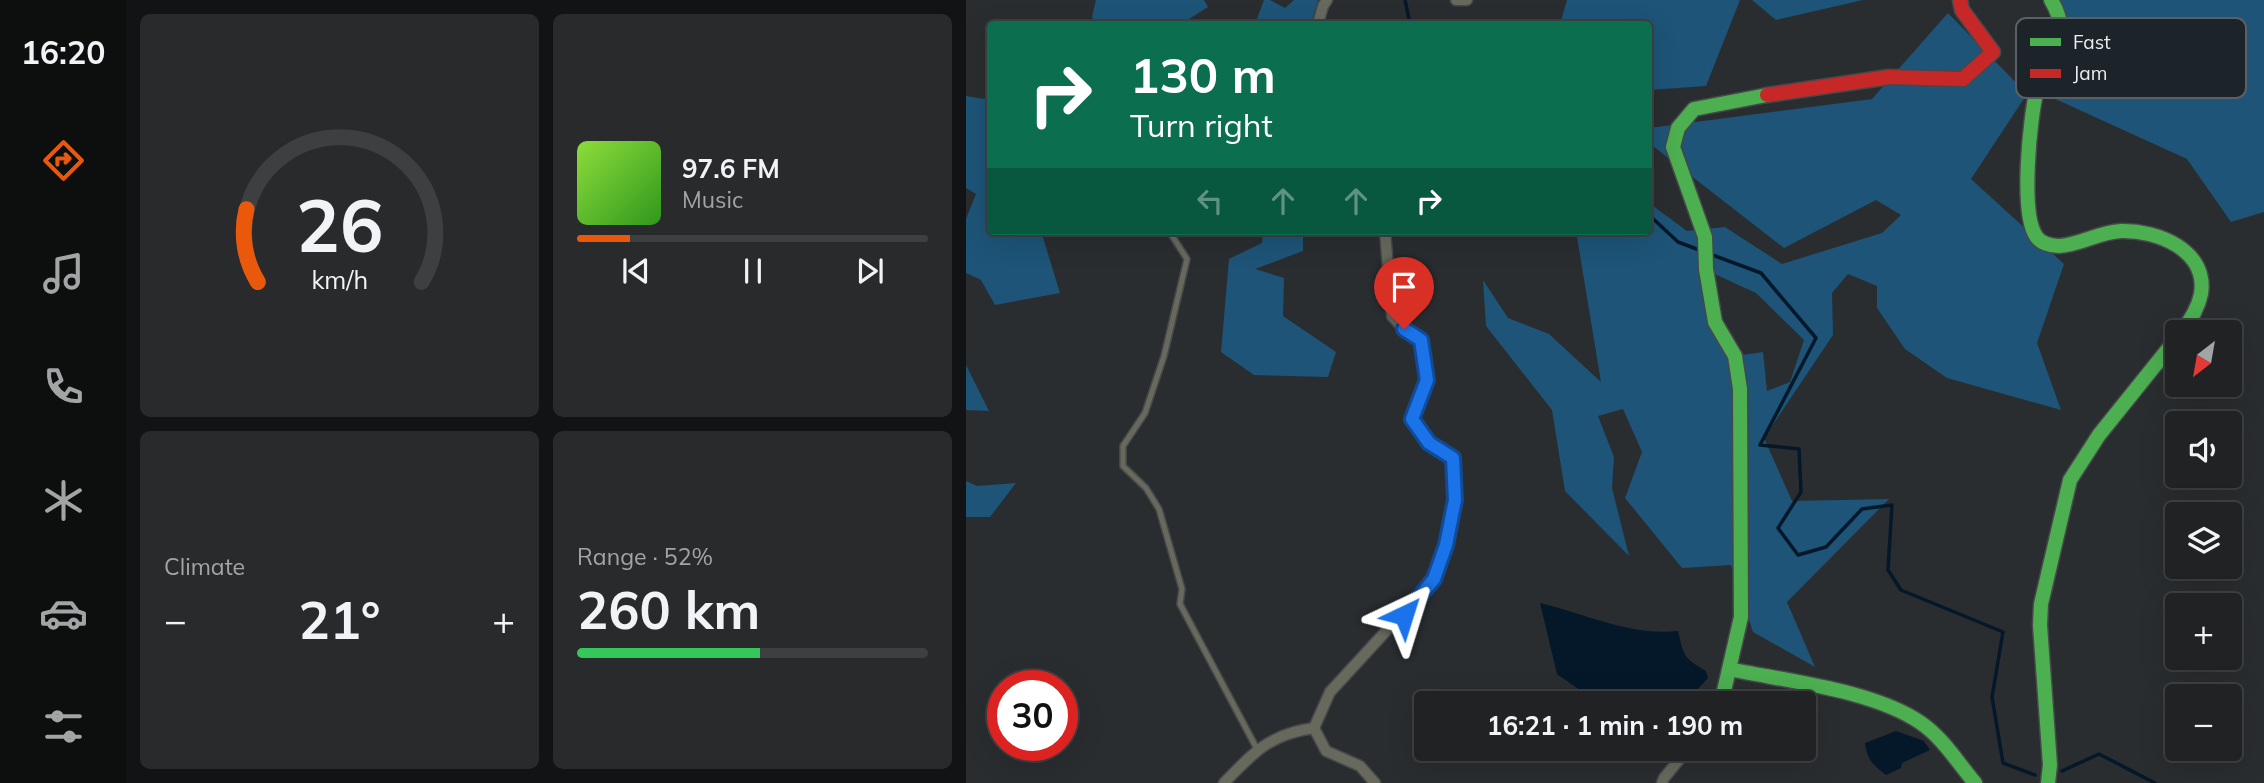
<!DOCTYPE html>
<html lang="en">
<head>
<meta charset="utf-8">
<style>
  :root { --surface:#202224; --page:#282a2c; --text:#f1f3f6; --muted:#a2a4a6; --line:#3d3f41; --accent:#ea580c }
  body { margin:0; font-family:Mulish,sans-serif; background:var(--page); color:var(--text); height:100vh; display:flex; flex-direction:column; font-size:26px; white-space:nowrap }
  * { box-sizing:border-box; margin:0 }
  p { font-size:23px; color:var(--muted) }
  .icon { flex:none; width:38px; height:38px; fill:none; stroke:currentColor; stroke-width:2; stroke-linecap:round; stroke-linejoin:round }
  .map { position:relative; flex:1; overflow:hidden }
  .details { display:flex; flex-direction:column; gap:14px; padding:14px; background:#121314; width:840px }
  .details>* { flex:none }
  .top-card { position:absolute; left:21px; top:21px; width:665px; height:214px; border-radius:7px; box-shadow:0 7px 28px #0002,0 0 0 2px var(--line); background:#0b6e4f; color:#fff; overflow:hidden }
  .needle { width:46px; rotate:211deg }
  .fabs { position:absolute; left:1199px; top:320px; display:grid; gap:14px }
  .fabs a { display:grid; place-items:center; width:77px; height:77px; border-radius:7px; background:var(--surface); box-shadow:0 7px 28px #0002,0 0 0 2px var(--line); font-size:35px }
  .speed { position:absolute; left:21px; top:670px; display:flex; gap:14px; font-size:35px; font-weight:700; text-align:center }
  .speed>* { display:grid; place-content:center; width:91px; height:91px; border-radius:50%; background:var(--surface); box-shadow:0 7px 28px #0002,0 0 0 2px var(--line); line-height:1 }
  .speed .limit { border:10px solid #d22; background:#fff; color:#111 }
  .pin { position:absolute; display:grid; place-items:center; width:60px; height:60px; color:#fff; margin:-72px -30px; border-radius:50% 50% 50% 0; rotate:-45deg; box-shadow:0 0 7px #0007 }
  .pin .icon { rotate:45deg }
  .me { position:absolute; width:77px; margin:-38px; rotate:41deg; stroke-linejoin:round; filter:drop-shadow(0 0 5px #0008) }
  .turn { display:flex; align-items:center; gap:24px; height:147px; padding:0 28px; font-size:32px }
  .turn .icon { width:91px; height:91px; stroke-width:2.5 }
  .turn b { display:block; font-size:49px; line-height:60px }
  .lanes { display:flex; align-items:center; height:66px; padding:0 28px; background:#0003; justify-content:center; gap:35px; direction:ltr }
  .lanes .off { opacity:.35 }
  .big { font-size:52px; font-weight:700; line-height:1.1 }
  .details .widget { flex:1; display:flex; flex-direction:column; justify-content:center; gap:10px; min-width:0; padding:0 24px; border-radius:10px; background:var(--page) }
  .details .dial { align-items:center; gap:0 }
  .dial svg { height:182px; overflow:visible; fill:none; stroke:var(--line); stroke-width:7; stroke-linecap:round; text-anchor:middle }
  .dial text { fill:var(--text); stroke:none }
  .song { display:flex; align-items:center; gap:21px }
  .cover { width:84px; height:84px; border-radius:10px; background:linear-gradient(135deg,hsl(90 70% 55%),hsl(110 70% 35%)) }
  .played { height:7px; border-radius:4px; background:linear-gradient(90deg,var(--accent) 15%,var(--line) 15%) }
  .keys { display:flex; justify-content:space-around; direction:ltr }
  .heat { display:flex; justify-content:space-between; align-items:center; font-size:38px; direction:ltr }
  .charge { height:10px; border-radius:5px; background:linear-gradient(90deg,#34c759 52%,var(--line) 0) }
  .details .tiles { flex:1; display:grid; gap:14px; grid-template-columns:repeat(2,1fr) }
  .trip { position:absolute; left:448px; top:691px; width:402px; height:70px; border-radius:7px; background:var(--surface); box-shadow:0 7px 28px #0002,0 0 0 2px var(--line); font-weight:700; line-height:70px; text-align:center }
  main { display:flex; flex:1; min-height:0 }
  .tab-bar { display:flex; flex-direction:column; width:126px; justify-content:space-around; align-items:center; background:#0d0e0e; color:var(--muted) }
  .tab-bar .icon { width:49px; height:49px }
  .tab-bar .current { color:var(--accent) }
  .tab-bar b { font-size:32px; color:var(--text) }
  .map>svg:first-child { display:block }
  .green { fill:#1d5477; fill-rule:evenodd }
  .water { fill:#04182a }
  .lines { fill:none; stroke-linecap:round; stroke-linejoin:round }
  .stream { stroke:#04182a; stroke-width:3.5 }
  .lane-casing { stroke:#46484a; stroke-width:8 }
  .street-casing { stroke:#46484a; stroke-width:13 }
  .fast-casing { stroke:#46484a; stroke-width:17 }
  .jam-casing { stroke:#46484a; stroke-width:17 }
  .lane { stroke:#67695d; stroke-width:5 }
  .street { stroke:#67695d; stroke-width:10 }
  .fast { stroke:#4caf50; stroke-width:14 }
  .jam { stroke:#c62828; stroke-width:14 }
  .route-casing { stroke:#114b97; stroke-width:18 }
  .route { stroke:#1a73e8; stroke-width:12 }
  .key { fill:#1d2429; stroke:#5a6065; stroke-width:2 }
  .key-label { font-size:19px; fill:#e9edf1 }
</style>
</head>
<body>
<main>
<nav class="tab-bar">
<b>16:20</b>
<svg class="icon current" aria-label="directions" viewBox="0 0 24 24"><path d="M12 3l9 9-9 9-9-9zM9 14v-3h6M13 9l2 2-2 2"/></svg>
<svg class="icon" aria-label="music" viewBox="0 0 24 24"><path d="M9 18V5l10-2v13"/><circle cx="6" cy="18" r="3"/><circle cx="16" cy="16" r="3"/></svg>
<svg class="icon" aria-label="phone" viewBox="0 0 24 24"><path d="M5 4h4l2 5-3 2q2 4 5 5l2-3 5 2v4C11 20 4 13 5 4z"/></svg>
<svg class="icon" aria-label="climate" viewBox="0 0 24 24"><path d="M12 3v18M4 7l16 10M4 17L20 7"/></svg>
<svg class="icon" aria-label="car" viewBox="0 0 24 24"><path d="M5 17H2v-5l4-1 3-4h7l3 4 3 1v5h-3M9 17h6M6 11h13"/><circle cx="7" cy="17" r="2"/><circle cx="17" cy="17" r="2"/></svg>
<svg class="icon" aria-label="filters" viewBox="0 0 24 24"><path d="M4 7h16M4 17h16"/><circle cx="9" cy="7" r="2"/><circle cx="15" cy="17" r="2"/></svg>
</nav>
<section class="details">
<div class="tiles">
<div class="widget dial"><svg viewBox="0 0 100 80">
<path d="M14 69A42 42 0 1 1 86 69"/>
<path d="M14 69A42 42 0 0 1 9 37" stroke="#ea580c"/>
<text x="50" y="56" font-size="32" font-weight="700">26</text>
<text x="50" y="72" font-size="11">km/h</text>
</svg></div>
<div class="widget">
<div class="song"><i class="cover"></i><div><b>97.6 FM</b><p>Music</p></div></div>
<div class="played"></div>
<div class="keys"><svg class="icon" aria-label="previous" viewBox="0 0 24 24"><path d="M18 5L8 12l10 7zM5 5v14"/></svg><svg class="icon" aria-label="pause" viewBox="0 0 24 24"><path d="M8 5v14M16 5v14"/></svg><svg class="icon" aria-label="next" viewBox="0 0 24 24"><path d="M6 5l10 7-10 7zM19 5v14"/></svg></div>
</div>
<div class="widget"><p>Climate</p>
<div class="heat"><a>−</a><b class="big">21°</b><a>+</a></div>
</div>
<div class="widget"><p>Range · 52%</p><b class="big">260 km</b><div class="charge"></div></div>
</div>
</section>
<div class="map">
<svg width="1298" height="783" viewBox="0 0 1298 783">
  <rect width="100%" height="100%" fill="#2a2d30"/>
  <path class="green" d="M 130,0 L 238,0 L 242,7 L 215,24 L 128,24 L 126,17 Z
    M 298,0 L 304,0 L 319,8 L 328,0 L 352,0 L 345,24 L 289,24 Z
    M 601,0 L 774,0 L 740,86 L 683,90 L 682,24 L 594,24 Z
    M 786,0 L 897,0 L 810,20 Z
    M 1094,0 L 1298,0 L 1298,212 L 1265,222 L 1221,159 L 1085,97 C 1100,59 1108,40 1094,0 Z
    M 982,13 L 1061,94 L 1005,179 L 1098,264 L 1071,343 L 1095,410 L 981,378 L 939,349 L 911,308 L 911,286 L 882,274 L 866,293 L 867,335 L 798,438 L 826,501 L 923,499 L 821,602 L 849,667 L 787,632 L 765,565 L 716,568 L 659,498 L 676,452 L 657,409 L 632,416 L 648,457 L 646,488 L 663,556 L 599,491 L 586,410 L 520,326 L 517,280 L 542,318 L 583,334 L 635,382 L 610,231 L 682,231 L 683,203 L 721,231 L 759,227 L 816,264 L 916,233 L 935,215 L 910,200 L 818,248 L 683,143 L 683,128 L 906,99 ZM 740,270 L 790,293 L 838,340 L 824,382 L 801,391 L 797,352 L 769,356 L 749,322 Z
    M 0,96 L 24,100 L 24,231 L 75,231 L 94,293 L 29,305 L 15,280 L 0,273 L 0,219 L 10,194 L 0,188 Z
    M 297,231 L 337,231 L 337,251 L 289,269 L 318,278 L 317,316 L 370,352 L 362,377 L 288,375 L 255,352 L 263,259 L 296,243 Z
    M 0,365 L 23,411 L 0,410 Z
    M 0,481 L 11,486 L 50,483 L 24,517 L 0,517 Z"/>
  <path class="water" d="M 574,603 C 620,614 664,636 712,631 C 718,657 718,658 740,671 L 742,678 L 731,690 L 725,703 L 632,703 L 591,674 Z
    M 930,731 L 958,741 L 964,750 L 936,763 L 935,768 L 920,775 C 907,765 901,760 899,743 Z"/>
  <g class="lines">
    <path class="stream" d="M 439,0 L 444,24
      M 682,214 L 712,242 L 736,251
      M 744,254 L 795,273 L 850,338 L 794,445 L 833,449 L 835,492 L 812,528 L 832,555 L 860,547 L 896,509 L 926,505 L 922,570 L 935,590 L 1037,632 L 1026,697 L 1037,763 L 1069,775
      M 1096,771 L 1133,754 L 1189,783"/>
    <g class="lane-casing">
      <path id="lane" d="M 203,231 L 221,259 L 198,356 L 179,413 L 157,446 L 157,466 L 180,488 L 193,509 L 216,589 L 214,604 L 291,749"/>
    </g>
    <g class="street-casing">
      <path id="street" d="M 490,0 L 501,0
        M 352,24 L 357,6 L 361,0
        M 348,728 L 360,751 L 394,766 L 409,783
        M 258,783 C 288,752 304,734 348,728 L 364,692 L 468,579 L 480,546 L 489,500 L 487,458 L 463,443 L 446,419 L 461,380 L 455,340 L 438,329 L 426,316 L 419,231
        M 696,783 L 698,778 L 722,749"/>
    </g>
    <g class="fast-casing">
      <path id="fast" d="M 1085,0 C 1109,39 1080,54 1071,89 C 1064,116 1054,213 1070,236 C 1074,243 1085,246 1093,246 C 1114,245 1133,232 1155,231 C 1191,230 1242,250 1235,294 C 1232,309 1224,320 1216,332
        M 763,669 C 820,681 907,690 955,723 C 977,738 992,763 1009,783
        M 755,704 L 775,617 L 774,389 L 769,356 L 749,322 L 740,269 L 739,237 L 707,147 L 712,128 L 728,109 L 801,95
        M 1082,783 L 1084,765 L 1074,625 L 1075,604 L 1104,480 L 1133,435 L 1211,338"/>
    </g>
    <g class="jam-casing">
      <path id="jam" d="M 801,95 L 923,77 L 997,79 L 1027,52 L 996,10 L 994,0"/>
    </g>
    <use href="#lane" class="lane"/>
    <use href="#street" class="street"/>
    <use href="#fast" class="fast"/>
    <use href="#jam" class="jam"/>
  </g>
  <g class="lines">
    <g class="route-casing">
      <path id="route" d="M 438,615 L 468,579 L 480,545 L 489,500 L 487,458 L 463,443 L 446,419 L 461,380 L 455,340 L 438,329"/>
    </g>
    <use href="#route" class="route"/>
  </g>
  <rect x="1050" y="18" width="230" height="80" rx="10" class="key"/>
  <rect x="1064" y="38" width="31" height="8" fill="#4caf50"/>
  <rect x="1064" y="69" width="31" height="9" fill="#c62828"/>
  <g class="key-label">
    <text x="1107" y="49">Fast</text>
    <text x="1107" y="80">Jam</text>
  </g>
</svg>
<div class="fabs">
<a><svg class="needle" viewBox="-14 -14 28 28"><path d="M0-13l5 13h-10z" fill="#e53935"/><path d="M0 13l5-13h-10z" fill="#a2a4a6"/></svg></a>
<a><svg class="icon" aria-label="sound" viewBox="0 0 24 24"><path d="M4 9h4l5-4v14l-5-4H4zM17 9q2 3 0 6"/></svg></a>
<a><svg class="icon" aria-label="layers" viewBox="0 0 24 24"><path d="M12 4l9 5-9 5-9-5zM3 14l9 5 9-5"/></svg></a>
<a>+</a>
<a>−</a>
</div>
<div class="speed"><div class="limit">30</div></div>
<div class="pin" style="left:438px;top:329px;background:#d93025"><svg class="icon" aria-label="arrive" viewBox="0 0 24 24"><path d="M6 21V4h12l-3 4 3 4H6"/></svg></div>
<svg class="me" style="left:438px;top:615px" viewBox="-20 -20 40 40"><path d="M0-17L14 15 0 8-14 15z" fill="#1a73e8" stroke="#fff" stroke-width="4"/></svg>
<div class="trip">16:21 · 1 min · 190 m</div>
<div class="top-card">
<div class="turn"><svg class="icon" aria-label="right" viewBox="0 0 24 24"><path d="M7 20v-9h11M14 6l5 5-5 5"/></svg><div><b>130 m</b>Turn right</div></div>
<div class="lanes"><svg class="icon off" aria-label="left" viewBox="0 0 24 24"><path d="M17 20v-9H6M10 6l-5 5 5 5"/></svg><svg class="icon off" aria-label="ahead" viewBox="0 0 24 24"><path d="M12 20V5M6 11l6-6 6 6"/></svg><svg class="icon off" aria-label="ahead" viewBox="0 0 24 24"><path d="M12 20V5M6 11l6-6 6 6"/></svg><svg class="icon" aria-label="right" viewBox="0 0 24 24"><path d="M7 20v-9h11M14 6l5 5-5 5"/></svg></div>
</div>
</div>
</main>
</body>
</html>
